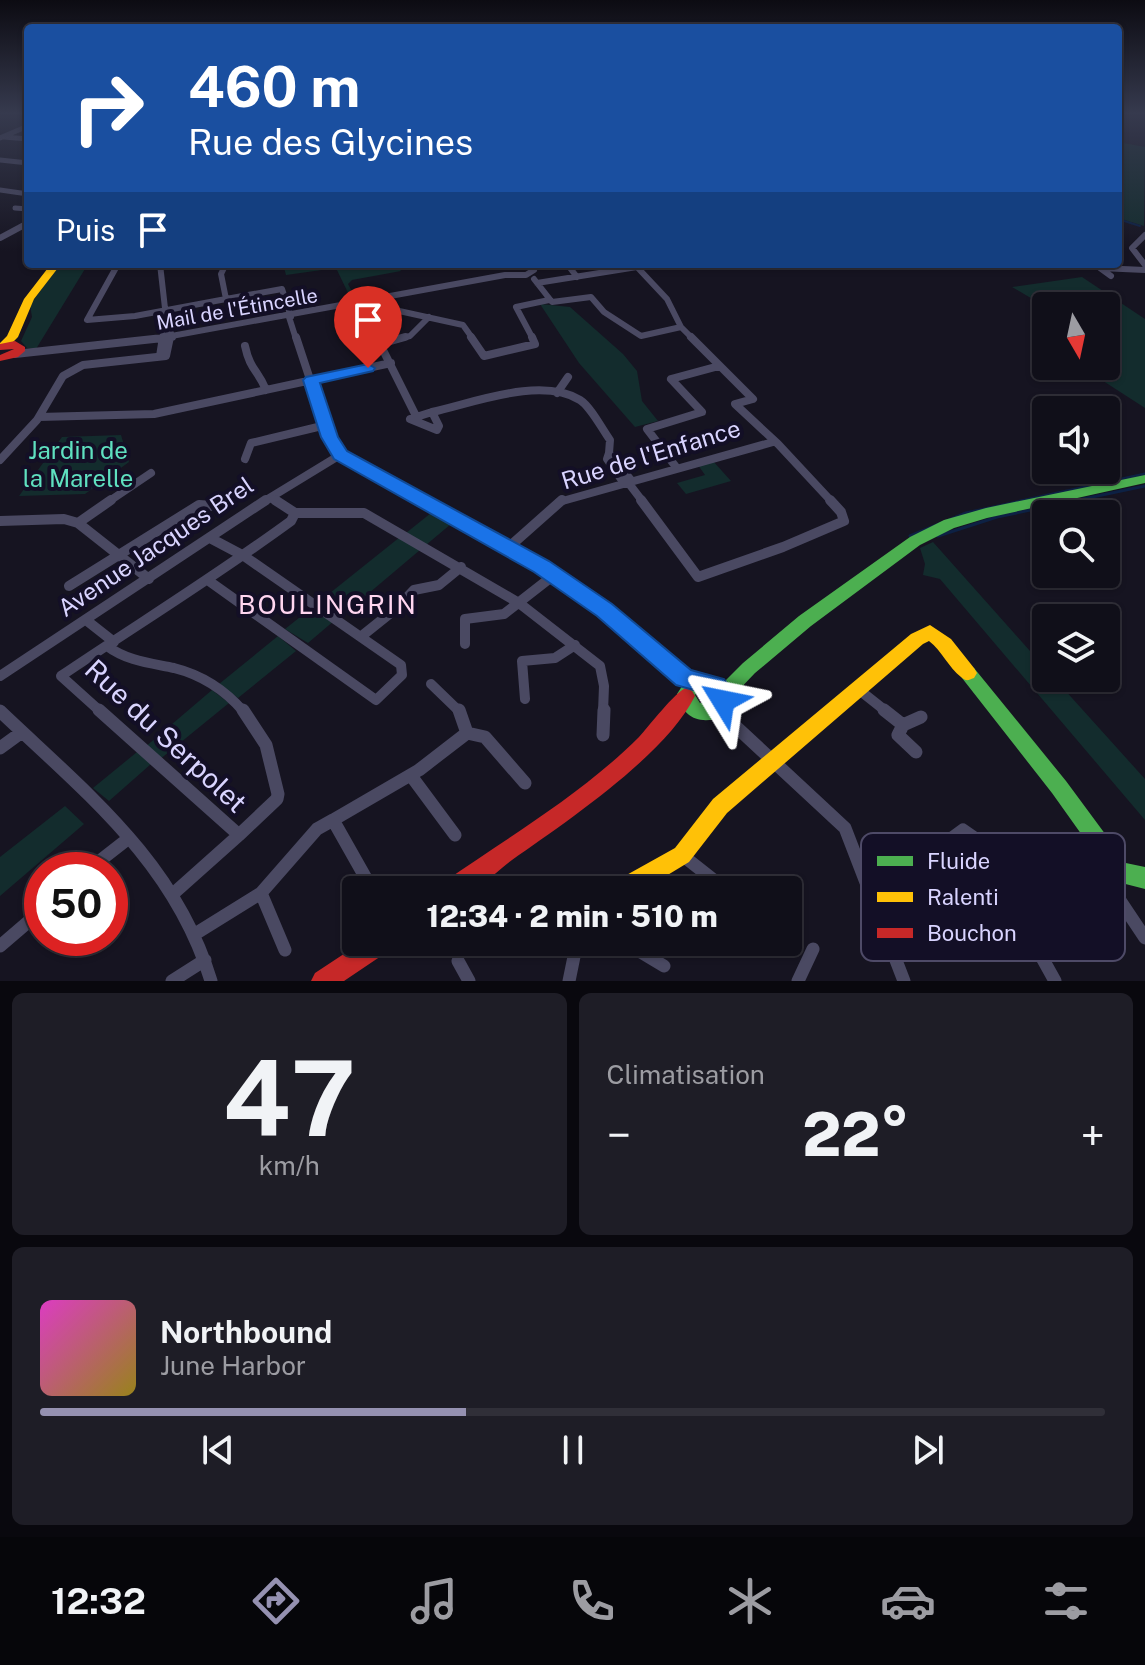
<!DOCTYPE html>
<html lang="fr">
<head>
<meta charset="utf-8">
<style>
  :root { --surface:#100f19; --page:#1e1d26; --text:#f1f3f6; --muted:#9c9ca2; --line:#302f38; --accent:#9591b1 }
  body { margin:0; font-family:"Public Sans",sans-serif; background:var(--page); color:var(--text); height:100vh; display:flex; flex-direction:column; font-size:30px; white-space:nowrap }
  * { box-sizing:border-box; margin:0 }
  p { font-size:26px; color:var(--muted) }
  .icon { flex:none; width:44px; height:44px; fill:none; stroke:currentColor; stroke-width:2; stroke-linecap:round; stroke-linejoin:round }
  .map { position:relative; height:981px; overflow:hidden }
  .sheet { display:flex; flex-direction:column; gap:12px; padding:12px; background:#09080e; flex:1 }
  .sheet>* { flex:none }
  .guide { position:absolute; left:24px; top:24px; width:1098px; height:244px; border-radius:8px; box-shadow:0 2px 6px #0004,0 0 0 2px var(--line); background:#1a4fa0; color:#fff; overflow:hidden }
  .needle { width:52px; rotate:171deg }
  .buttons { position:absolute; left:1032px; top:292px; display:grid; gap:16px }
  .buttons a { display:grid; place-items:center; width:88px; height:88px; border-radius:8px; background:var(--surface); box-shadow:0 2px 6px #0004,0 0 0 2px var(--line); font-size:40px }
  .speed { position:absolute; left:24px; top:852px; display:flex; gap:16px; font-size:40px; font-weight:700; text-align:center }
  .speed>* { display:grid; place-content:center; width:104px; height:104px; border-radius:50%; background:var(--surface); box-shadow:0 2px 6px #0004,0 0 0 2px var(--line); line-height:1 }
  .speed .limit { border:12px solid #d22; background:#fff; color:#111 }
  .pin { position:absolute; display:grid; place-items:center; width:68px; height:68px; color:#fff; margin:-82px -34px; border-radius:50% 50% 50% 0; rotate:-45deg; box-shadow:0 0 8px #0007 }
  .pin .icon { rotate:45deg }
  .me { position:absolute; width:88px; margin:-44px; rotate:305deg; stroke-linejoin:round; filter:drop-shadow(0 0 6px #0008) }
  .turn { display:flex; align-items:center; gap:28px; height:168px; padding:0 32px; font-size:36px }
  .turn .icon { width:104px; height:104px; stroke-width:2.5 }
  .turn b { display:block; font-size:56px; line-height:68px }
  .then { display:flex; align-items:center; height:76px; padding:0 32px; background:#0003; gap:16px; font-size:30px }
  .big { font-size:60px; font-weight:800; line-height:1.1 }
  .sheet .tile { flex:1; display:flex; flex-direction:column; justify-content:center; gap:12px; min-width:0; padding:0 28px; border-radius:12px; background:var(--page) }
  .sheet .dial { align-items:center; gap:0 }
  .dial b { font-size:104px; line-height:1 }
  .song { display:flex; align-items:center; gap:24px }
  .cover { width:96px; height:96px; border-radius:12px; background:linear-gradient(135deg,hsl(310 70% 55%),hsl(50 70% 35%)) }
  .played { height:8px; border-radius:4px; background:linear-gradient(90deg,var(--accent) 40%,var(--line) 40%) }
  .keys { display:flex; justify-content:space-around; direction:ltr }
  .heat { display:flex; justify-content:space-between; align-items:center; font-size:44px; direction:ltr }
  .sheet .tiles { flex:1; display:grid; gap:12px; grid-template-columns:1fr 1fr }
  .tile:last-child { grid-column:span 2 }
  .trip { position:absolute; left:342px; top:876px; width:460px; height:80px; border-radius:8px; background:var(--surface); box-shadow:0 2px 6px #0004,0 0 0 2px var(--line); font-weight:800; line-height:80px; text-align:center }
  .tabs { display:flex; height:128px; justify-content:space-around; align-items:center; background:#06060a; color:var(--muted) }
  .tabs .icon { width:56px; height:56px }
  .tabs .current { color:var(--accent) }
  .tabs b { font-size:36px; color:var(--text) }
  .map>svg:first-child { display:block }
  .green { fill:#132c2d }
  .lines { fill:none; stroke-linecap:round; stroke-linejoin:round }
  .stream-far1 { stroke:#0d2144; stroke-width:2 }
  .stream { stroke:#0d2144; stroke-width:3 }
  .street-far4 { stroke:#4a4962; stroke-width:5 }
  .street-far3 { stroke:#4a4962; stroke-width:6 }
  .street-far2 { stroke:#4a4962; stroke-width:8 }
  .street-far1 { stroke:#4a4962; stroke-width:10 }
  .street { stroke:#4a4962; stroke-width:13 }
  .fast { fill:#4caf50; fill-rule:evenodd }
  .slow { fill:#ffc107; fill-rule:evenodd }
  .jam { fill:#c62828; fill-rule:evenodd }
  .route { fill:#1a73e8; stroke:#114b97; stroke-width:2 }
  .labels { text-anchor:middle; stroke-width:8; stroke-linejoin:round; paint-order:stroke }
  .far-street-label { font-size:20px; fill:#d9d4ff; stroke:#130f26 }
  .park-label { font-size:24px; fill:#5fe0c0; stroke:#130f26 }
  .street-label { font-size:24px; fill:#d9d4ff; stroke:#130f26 }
  .neighbourhood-label { font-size:26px; letter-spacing:2px; fill:#ffd6f0; stroke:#130f26 }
  .near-street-label { font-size:28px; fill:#d9d4ff; stroke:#130f26 }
  .key { fill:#130f26; stroke:#4e4a67; stroke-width:2 }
  .key-label { font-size:22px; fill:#d9d4ff }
</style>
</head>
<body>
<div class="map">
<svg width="1145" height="981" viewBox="0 0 1145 981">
  <rect width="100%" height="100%" fill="#161421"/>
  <path class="green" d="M 1118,142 L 1145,147 L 1144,226 L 1118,218 Z
    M 60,264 L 88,264 L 36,349 L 27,348 L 21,341 L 32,317 L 30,305 Z
    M 283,264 L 396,264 L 401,271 L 352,280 L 348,284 L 356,299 L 351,299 L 336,268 L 286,275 Z
    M 1082,277 L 1145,319 L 1145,408 L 1080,366 L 1106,366 L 1106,306 L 1046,307 L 1012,287 Z
    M 540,304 L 570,307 L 623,354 L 637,371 L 642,401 L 658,421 L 635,427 L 579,363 Z
    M 121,435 L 129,462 L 85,494 L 19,496 L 62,437 Z
    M 713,461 L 731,481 L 686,494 L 677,483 L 705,475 L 698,465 Z
    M 431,513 L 451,524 L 426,545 L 406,533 Z
    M 400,537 L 420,550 L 343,615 L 320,601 Z
    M 933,542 L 1046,669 L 1046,678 L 1054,678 L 1145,779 L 1145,820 L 940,579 L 923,575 L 925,564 L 920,548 Z
    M 314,606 L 335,620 L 308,643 L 285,629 Z
    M 278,636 L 296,651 L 238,698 L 219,684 Z
    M 212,690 L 229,703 L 159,760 L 144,748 Z
    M 137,752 L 151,764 L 109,801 L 93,788 Z
    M 65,806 L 84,824 L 0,896 L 0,857 Z"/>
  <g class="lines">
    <path class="stream-far1" d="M 1118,219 L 1140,226"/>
    <path class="stream" d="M 910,536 L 966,513 L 1145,474
      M 938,536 L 997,517 L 1145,486"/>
    <path class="street-far4" d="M 4,137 L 28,139
      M 0,138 L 28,126
      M 0,160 L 28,163
      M 0,190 L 28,194
      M 15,208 L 28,209"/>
    <path class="street-far3" d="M 1145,235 L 1132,248 L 1145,265
      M 0,238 L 28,223
      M 118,264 L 87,320 L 135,316 L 226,299
      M 160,264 L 167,326
      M 226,264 L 221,274 L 226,299 L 282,289 L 291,317
      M 567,264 L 577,277
      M 1111,276 L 1100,268 L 1145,270
      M 534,279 L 552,302 L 591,297 L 604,312 L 641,336 L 681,327
      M 537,283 L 637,267 L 667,299 L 681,327 L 693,339
      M 385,299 L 390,309 L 463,325 L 473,339
      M 289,317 L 296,339
      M 155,339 L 505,275 L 526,275 L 534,270 L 530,264
      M 163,339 L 167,326 L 171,333 L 170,339
      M 397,339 L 410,336 L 429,317
      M 533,339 L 516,307 L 549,300"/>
    <path class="street-far2" d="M 296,337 L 329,437 L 343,457 L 425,502
      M 405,337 L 380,344 L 416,416
      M 471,337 L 484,356 L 535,344 L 532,337
      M 691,337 L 753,399 L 735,404 L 778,444 L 832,502
      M 245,346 C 250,370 258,370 266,390
      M 15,354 L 172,337
      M 160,356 L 163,337
      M 557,393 L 568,377
      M 432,412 L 439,426 L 437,430 L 410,419 Z
      M 432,412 C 473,403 541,376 580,400 C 591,407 602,429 610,440 L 609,453
      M 39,417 L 154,414 L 391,363
      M 245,459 L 251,443 L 326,425
      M 0,460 L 37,420 L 63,376 L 83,365 L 166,356 L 170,337
      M 676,467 L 647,429 L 702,412 L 671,379 L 719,366
      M 627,481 L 643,502
      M 623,482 L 607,459 L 609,453 L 631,480
      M 271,498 L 278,502
      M 108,502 L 151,473
      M 263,502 L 340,455
      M 559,502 L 773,442"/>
    <path class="street-far1" d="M 275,500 L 295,513 L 364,513 L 519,603 L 600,666 L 604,686 L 603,712
      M 421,500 L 542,567 L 604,610 L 683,677 L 697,682
      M 641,500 L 698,577 L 783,547 L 844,521 L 841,512 L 830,500
      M 0,521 L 64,519 L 78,523 L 111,500
      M 78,523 L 149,579
      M 509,547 L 562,500
      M 209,581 L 376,700 L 402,675 L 401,665 L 244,556 L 210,538
      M 69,586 L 199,505 L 213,506
      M 86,620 L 114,642
      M 363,635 L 398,607 L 414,590 L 439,585 L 461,567
      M 465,644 L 465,619 L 504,614 L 554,575
      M 107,646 C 127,661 150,663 174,668 C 202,675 226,691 244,712
      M 0,676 L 266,500
      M 431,684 L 460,712
      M 858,689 L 887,712
      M 525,699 L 522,661 L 555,658 L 575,645
      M 101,712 L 61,676 C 138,624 216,576 291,521 L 295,513"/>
    <path class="street" d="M 99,710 L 239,835 L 174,893
      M 459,710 L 467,733
      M 718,710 L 845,828 L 904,981
      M 884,710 L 903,725 L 921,717
      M 0,711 C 86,793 175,862 211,981
      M 903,725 L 898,735 L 916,752
      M 603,735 L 604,710
      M 0,748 L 22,732
      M 412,777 L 455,835
      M 333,820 L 419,770 L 467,733 L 485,737 L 525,783
      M 239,835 L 277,799 L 278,794 L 266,745 L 243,710
      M 948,841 L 963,830 L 976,839 L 1055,981
      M 682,855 L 715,881
      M 88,870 L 129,838
      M 1109,884 L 1145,938
      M 261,893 L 285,950
      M 882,922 L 1106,886 L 1112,882 L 1114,872
      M 195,934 L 261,893 L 317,829 L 333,820 L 372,889
      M 624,942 L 664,966
      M 0,946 L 42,910
      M 458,961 L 469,981
      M 172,981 L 205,960
      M 569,981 L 577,942
      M 798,981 L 813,949"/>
    <path class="fast" d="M 1145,475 L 1145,483 L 987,518 L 954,528 L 920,545 L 811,626 L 755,673 L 734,695 L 723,717 C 699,725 683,718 677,694 L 686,680 L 706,676 L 723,683 L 743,663 L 799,616 L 910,537 L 944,520 L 986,508 ZM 698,691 L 708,692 L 714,699 L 712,703 L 700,703 L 695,695 Z
      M 968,666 L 974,668 L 1066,781 L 1114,846 L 1121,862 L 1145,867 L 1145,889 L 1106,879 L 1099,859 L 1052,793 L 962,678 L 959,673 L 962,668 Z"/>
    <path class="slow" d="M 51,264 L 61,264 L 34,299 L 18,337 L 7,348 L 0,349 L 0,343 L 7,336 L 24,299 Z
      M 930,625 L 951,639 L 974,668 L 977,673 L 974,678 C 968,680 967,682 961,677 C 949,668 942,651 929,641 L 923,644 L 727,813 L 689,862 L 643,890 L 611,890 L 614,882 L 675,848 L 713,799 L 911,634 Z"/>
    <path class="jam" d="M 15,341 L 25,347 L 25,351 L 18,357 L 0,361 L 0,355 L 14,349 L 0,350 L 0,344 Z
      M 686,688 L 692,691 L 695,696 C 666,755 566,822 512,860 C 500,869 486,883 472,889 C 464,892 450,890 441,890 L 444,882 C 510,836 582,794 639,737 C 649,726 675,692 686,688 Z
      M 362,942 L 393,942 L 390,950 L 344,981 L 311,981 L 315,973 Z"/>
  </g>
  <linearGradient id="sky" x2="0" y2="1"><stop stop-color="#0c0b12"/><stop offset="0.45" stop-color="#363a4e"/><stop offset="1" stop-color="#363a4e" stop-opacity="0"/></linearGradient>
  <rect width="1145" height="251" fill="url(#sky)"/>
  <path class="route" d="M 368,364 L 375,368 L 373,371 L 320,383 L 338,437 L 347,451 L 549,561 L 612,604 L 691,670 L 724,679 L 733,692 L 735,701 L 732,708 L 723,711 L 715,708 L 708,694 L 676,685 L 597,616 L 534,572 L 334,459 L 321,437 L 303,380 L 306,377 Z"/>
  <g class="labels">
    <g class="far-street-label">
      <text transform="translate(237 309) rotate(-10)" y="7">Mail de l'Étincelle</text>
    </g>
    <g class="park-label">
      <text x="78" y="459">Jardin de<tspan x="78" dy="28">la Marelle</tspan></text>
    </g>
    <g class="street-label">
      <text transform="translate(651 455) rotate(-17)" y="8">Rue de l'Enfance</text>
      <text transform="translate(156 547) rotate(-34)" y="8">Avenue Jacques Brel</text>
    </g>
    <g class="neighbourhood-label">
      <text x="328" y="614">BOULINGRIN</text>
    </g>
    <g class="near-street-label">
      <text transform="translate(166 736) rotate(43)" y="10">Rue du Serpolet</text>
    </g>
  </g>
  <rect x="861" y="833" width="264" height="128" rx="12" class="key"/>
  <rect x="877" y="856" width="36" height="10" fill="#4caf50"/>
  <rect x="877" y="892" width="36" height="10" fill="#ffc107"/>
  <rect x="877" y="928" width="36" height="10" fill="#c62828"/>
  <g class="key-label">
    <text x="927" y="869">Fluide</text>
    <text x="927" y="905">Ralenti</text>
    <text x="927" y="941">Bouchon</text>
  </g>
</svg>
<div class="buttons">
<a><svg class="needle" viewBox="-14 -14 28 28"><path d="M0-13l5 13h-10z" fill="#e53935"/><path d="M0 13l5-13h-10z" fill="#9c9ca2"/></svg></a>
<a><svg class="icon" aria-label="sound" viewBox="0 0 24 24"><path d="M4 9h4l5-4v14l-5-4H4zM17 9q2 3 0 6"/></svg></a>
<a><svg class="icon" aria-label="search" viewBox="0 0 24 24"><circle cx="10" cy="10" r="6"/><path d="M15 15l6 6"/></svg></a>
<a><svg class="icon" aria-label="layers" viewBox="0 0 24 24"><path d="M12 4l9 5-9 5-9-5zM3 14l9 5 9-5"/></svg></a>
</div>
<div class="speed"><div class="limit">50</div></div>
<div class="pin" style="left:368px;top:368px;background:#d93025"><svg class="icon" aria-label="arrive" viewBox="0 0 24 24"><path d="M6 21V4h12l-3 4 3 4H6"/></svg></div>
<svg class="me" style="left:723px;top:701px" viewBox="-20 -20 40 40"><path d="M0-17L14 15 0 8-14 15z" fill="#1a73e8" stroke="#fff" stroke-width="4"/></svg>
<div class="trip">12:34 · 2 min · 510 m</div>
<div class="guide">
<div class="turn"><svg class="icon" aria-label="right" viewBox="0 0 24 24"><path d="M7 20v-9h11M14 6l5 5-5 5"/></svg><div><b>460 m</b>Rue des Glycines</div></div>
<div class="then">Puis<svg class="icon" aria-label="arrive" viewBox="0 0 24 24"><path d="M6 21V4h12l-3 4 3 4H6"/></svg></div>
</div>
</div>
<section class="sheet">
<div class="tiles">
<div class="tile dial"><b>47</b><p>km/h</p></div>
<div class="tile"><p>Climatisation</p>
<div class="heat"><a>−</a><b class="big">22°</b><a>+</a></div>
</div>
<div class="tile">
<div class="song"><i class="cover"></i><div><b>Northbound</b><p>June Harbor</p></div></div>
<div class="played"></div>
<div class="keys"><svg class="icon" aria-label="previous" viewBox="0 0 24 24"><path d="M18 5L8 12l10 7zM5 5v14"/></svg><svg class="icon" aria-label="pause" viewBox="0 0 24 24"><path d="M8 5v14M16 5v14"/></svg><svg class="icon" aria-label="next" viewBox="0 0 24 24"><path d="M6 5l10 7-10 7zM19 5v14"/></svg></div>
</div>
</div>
</section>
<nav class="tabs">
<b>12:32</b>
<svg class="icon current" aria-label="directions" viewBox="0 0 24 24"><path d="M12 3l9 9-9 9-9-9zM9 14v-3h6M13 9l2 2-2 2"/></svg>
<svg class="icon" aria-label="music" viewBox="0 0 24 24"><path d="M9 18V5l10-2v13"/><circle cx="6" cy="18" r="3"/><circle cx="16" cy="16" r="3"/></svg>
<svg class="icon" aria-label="phone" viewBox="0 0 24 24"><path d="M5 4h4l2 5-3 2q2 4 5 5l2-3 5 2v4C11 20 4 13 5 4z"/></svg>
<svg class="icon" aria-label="climate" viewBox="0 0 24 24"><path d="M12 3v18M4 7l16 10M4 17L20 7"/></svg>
<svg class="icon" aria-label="car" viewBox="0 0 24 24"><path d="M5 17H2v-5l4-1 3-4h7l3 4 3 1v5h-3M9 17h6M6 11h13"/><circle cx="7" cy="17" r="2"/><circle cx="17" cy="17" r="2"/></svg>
<svg class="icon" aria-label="filters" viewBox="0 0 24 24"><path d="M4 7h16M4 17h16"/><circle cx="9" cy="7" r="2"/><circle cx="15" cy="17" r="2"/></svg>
</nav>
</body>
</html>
